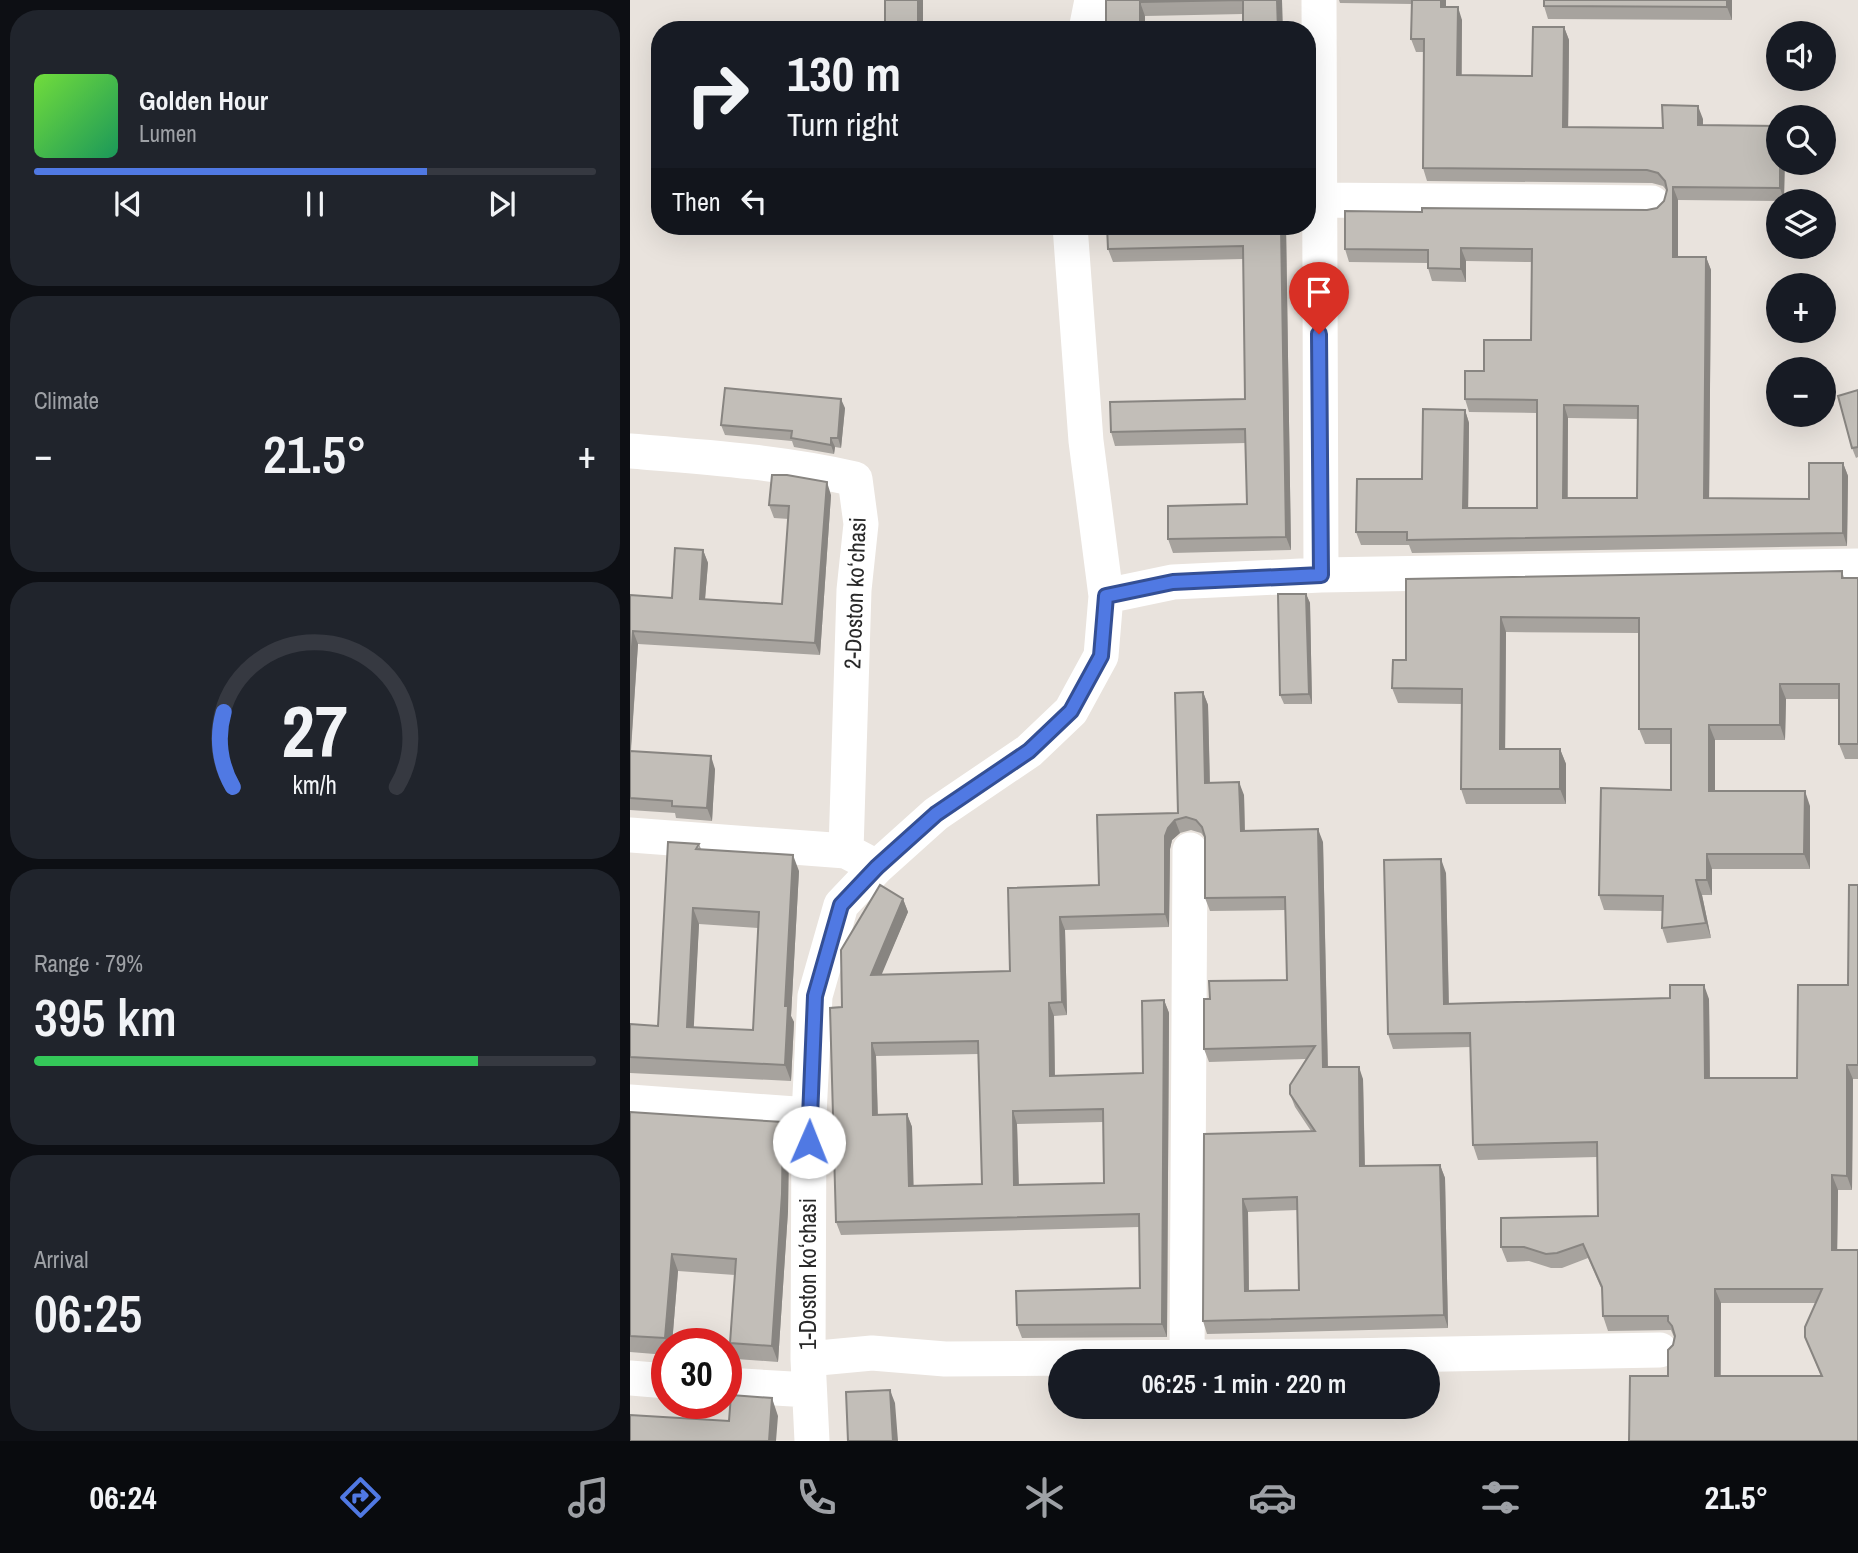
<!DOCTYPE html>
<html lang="en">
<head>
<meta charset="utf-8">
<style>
  :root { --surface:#171b24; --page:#20242c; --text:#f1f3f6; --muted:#9ea1a6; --line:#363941; --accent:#5079e3 }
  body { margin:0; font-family:"Archivo Narrow",sans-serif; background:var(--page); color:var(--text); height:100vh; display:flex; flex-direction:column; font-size:26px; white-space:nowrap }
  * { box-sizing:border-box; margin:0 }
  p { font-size:23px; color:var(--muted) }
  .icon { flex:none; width:38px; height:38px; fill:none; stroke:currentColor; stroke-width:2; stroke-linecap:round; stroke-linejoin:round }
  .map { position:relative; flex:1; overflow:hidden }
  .sheet { display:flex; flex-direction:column; gap:10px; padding:10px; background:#0d0f14; width:630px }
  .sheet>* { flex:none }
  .top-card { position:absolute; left:21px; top:21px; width:665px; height:214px; border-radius:28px; box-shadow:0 7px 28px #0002; background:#171b24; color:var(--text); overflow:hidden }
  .tools { position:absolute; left:1136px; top:21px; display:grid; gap:14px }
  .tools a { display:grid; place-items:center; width:70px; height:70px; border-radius:50%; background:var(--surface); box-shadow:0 7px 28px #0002; font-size:35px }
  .speed { position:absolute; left:21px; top:1328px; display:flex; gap:14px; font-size:35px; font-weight:700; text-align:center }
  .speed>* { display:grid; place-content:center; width:91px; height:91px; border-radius:50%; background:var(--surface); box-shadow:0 7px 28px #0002; line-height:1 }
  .speed .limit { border:10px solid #d22; background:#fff; color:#111 }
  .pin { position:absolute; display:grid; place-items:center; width:60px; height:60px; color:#fff; margin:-72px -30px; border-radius:50% 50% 50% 0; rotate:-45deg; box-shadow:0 0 7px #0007 }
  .pin .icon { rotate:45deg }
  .me { position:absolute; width:77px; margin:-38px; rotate:1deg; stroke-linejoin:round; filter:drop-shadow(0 0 5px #0008) }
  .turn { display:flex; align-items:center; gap:24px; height:147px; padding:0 21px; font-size:32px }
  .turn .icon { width:91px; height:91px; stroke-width:2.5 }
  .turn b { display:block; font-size:49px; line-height:60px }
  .then { display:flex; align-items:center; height:66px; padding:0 21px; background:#0003; gap:14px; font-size:26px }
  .big { font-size:52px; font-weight:600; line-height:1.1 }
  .sheet .widget { flex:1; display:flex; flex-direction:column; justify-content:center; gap:10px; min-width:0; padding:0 24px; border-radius:28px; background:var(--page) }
  .sheet .dial { align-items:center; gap:0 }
  .dial svg { height:182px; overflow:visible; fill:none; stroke:var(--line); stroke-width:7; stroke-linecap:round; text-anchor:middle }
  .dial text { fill:var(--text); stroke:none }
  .song { display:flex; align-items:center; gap:21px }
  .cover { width:84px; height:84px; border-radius:10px; background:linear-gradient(135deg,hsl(100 70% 55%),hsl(150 70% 35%)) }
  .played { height:7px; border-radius:4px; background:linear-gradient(90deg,var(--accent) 70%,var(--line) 70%) }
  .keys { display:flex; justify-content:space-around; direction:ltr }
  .heat { display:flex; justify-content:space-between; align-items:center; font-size:38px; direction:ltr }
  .charge { height:10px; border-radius:5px; background:linear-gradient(90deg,#34c759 79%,var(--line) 0) }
  .trip { position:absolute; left:418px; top:1349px; width:392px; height:70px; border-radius:35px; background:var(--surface); box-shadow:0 7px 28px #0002; font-weight:600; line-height:70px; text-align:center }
  .tabs { display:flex; height:112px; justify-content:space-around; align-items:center; background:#090b0e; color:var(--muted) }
  .tabs .icon { width:49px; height:49px }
  .tabs .selected { color:var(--accent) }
  .tabs b { font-size:32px; color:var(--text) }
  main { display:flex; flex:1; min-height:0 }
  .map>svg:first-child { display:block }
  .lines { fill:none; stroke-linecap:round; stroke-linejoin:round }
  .minor { stroke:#fff; stroke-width:35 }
  .wall { fill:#a7a39e; fill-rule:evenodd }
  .shaded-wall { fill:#888581 }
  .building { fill:#c2beb8; stroke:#888581; stroke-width:2; fill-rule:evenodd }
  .route-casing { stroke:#344f94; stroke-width:18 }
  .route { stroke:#5079e3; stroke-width:12 }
  .labels { text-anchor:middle; stroke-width:5; stroke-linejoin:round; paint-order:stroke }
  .street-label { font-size:23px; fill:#292929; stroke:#fff }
</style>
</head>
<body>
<main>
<section class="sheet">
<div class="widget">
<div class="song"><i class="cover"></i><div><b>Golden Hour</b><p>Lumen</p></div></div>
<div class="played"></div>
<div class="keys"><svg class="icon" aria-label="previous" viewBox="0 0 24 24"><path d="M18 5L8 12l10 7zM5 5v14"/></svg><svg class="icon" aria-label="pause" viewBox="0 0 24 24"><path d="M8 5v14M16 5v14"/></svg><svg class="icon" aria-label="next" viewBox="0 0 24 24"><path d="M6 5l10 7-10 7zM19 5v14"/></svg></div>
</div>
<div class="widget"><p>Climate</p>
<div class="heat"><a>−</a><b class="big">21.5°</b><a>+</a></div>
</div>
<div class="widget dial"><svg viewBox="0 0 100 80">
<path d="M14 69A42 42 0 1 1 86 69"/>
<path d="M14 69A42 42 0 0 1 10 36" stroke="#5079e3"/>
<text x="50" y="56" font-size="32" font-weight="700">27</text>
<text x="50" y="72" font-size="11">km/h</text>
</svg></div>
<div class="widget"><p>Range · 79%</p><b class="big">395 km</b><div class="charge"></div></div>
<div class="widget"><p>Arrival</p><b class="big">06:25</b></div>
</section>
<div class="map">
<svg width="1228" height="1441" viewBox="0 0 1228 1441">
  <rect width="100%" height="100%" fill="#e9e3dd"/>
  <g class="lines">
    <path class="minor" d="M 689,0 L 691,575
      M 456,30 L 462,0
      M 688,200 L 1022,203
      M 0,451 C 75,457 151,462 225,479 L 231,524 L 224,590 L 216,851
      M 476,596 L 543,582 L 691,575 L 1228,566
      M 0,835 L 216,851 L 237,862
      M 0,1102 L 179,1115
      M 557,1358 L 560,850
      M 178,1359 L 242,1353 L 315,1359 L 713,1356 L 1030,1350
      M 0,1378 L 37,1381
      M 96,1385 L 179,1390
      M 182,1441 L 178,1359 L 179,1115 L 185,996 L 211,905 L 247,867 L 306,814 L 399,751 L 441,711 L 471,656 L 476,596 L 456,441 L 440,226"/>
  </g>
  <path class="wall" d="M 476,0 L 652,0 L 613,14 L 515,16 Z
    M 709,0 L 816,0 L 816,7 L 832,20 L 832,75 L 902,76 L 934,27 L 939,40 L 938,127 L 1033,128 L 1073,119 L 1073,125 L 1148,126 L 1154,201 L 1048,200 L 1048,257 L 1076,257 L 1081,270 L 1079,498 L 1179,499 L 1213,463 L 1218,476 L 1217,546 L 782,553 L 779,545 L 731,545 L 726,532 L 792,479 L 835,410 L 839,423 L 838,508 L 907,508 L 907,413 L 839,412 L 835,399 L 854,371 L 901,340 L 902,262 L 836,261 L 836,282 L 802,281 L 798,268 L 798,263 L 719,262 L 715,249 L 792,212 L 1017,210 L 1027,208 L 1034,201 L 1037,191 L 1033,186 L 1022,183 L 797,181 L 793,168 L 794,52 L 786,52 L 781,39 L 782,4 L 710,3 ZM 938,418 L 1008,419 L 1007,498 L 938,498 Z
    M 914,0 L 1102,0 L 1102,20 L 918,19 L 914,6 Z
    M 477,226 L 656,226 L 661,550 L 543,553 L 538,539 L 617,504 L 616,443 L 485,446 L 481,432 L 615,399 L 613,259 L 483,262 L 478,249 Z
    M 1228,390 L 1228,457 L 1226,458 L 1222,448 Z
    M 215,408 L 211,448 L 205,447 L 204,454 L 164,447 L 162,441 L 95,435 L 91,425 Z
    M 201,495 L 190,655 L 8,644 L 1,751 L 85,769 L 82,821 L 46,818 L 45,813 L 0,810 L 0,595 L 42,598 L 73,550 L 78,563 L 75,599 L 152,604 L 159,519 L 144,518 L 139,505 Z
    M 1212,571 L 1214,578 L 1228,578 L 1228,759 L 1215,759 L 1209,744 L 1209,699 L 1156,699 L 1155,740 L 1085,740 L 1085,791 L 1180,806 L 1180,869 L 1082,869 L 1082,895 L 1072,895 L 1081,938 L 1037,943 L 1032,928 L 1032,911 L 974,910 L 969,895 L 1041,790 L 1041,744 L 1015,744 L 1009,729 L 1009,633 L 876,632 L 875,749 L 930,749 L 936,764 L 936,804 L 836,804 L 831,789 L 832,704 L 768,703 L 762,688 L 776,660 L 776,579 Z
    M 676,594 L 680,603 L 682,704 L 654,704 L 650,695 Z
    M 573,692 L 578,705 L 580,782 L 614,795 L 615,831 L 693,842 L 698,1067 L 733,1079 L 735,1166 L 810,1165 L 815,1178 L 818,1328 L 577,1334 L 573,1321 L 574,1134 L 681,1131 L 665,1107 L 660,1094 L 676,1059 L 579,1062 L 574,1049 L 580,999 L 657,980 L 655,910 L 580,911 L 575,898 L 575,838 L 571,833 L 561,830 L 550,833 L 542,840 L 540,849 L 539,927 L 435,930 L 437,1015 L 424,1016 L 425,1076 L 513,1073 L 534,1000 L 539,1013 L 537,1337 L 392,1338 L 387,1325 L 510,1288 L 509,1227 L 211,1235 L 206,1222 L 212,1007 L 273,899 L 278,912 L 251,974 L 380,971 L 378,888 L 469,885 L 548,813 ZM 349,1054 L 352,1184 L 283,1186 L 282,1127 L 277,1114 L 248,1115 L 246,1056 ZM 473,1122 L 474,1183 L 389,1185 L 387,1124 ZM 668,1210 L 669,1290 L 619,1291 L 618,1212 Z
    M 69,844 L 71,849 L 169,871 L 161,1016 L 164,1022 L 161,1081 L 0,1073 L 0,1024 L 28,1026 ZM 69,924 L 128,928 L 123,1030 L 63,1027 Z
    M 816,873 L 819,1004 L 1079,999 L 1080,1078 L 1167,1078 L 1218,985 L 1228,885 L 1228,1079 L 1223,1079 L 1222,1190 L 1208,1190 L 1207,1250 L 1228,1441 L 1038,1376 L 1044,1337 L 1041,1330 L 978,1331 L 973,1316 L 972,1290 L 958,1258 L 932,1268 L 921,1268 L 899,1261 L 877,1262 L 871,1247 L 968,1216 L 967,1157 L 848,1160 L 843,1145 L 841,1047 L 763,1049 L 758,1034 ZM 1091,1303 L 1186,1303 L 1175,1337 L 1191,1376 L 1091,1376 Z
    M 0,1112 L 159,1139 L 158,1211 L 148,1362 L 106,1359 L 100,1343 L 105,1275 L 48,1271 L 42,1344 L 37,1344 L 37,1355 L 0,1352 Z"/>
  <path class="shaded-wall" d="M 288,0 L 293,0 L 293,30 L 288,30 Z
    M 647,0 L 652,0 L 653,30 L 648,30 Z
    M 811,0 L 816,0 L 816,20 L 811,7 Z
    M 1097,0 L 1102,0 L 1102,20 L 1097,7 Z
    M 510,2 L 515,16 L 515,30 L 510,30 Z
    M 828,7 L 832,20 L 831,88 L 827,75 Z
    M 934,27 L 939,40 L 938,140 L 933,127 Z
    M 1068,106 L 1073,119 L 1073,138 L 1068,125 Z
    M 1150,163 L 1155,163 L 1154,201 L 1150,188 Z
    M 1043,187 L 1048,200 L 1048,270 L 1043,257 Z
    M 651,226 L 656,226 L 661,550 L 656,537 Z
    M 831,248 L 836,261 L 836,282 L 831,269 Z
    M 1076,257 L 1081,270 L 1079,511 L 1074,498 Z
    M 211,399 L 215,408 L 211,448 L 208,438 Z
    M 934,405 L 938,418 L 937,511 L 933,498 Z
    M 835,410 L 839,423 L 838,521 L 833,508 Z
    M 201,438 L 205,447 L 204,454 L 201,445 Z
    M 1213,463 L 1218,476 L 1217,546 L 1213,533 Z
    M 197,482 L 201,495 L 190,655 L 185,643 Z
    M 73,550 L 78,563 L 74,611 L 70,599 Z
    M 676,594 L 680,603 L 682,704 L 679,694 Z
    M 871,617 L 876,632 L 875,764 L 870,749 Z
    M 3,631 L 8,644 L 0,760 L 0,677 Z
    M 1150,684 L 1156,699 L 1155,740 L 1150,725 Z
    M 573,692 L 578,705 L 580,795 L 575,783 Z
    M 1079,725 L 1085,740 L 1085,806 L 1079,791 Z
    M 930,749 L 936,764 L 936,804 L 930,789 Z
    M 81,756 L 85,769 L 82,821 L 77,808 Z
    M 609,782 L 614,795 L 615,844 L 611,831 Z
    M 1175,791 L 1180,806 L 1180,869 L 1174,854 Z
    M 545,820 L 550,833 L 542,840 L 540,849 L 539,927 L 535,914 L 535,836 L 538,828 Z
    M 688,829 L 693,842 L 698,1080 L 693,1067 Z
    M 1077,854 L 1082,869 L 1082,895 L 1077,880 Z
    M 163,855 L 169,871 L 161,1016 L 164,1022 L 161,1081 L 155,1065 L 155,1006 Z
    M 811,859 L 816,873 L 819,1019 L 814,1004 Z
    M 1066,880 L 1072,895 L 1081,938 L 1076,923 Z
    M 273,899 L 278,912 L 246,988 L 241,975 Z
    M 63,908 L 69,924 L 63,1043 L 57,1027 Z
    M 430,917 L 435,930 L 437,1015 L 432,1002 Z
    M 1074,985 L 1079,999 L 1080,1092 L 1075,1078 Z
    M 534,1000 L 539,1013 L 537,1337 L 532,1324 Z
    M 419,1003 L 424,1016 L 425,1089 L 420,1076 Z
    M 242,1043 L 246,1056 L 248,1128 L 243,1115 Z
    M 1217,1065 L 1223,1079 L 1222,1190 L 1217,1176 Z
    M 729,1067 L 733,1079 L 735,1179 L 730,1166 Z
    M 383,1111 L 387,1124 L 389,1198 L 384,1185 Z
    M 277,1114 L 282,1127 L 284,1199 L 279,1186 Z
    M 153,1122 L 159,1139 L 158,1211 L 148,1362 L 142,1346 Z
    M 810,1165 L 815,1178 L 818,1328 L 814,1315 Z
    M 1202,1175 L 1208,1190 L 1207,1264 L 1202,1250 Z
    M 613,1199 L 618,1212 L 619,1304 L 615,1291 Z
    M 42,1254 L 48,1271 L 42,1344 L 37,1344 L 35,1338 Z
    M 1085,1289 L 1091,1303 L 1090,1391 L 1085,1376 Z
    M 260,1390 L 265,1403 L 268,1441 L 263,1441 Z
    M 142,1398 L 148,1416 L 146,1441 L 139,1441 Z"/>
  <path class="building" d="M 255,0 L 288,0 L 288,30 L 255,30 Z
    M 476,0 L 613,0 L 510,2 L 510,30 L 476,30 Z
    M 613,0 L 647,0 L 648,30 L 613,30 Z
    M 782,0 L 811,0 L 811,7 L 828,7 L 827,75 L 902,76 L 903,27 L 934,27 L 933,127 L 1033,128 L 1032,105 L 1068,106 L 1068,125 L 1148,126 L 1148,163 L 1150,163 L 1150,188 L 1043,187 L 1043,257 L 1076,257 L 1074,498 L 1179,499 L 1179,463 L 1213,463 L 1213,533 L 777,540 L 777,532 L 726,532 L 727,479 L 792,479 L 793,409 L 835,410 L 833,508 L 907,508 L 907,400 L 835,399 L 835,371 L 854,371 L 854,340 L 901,340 L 902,249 L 831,248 L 831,269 L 798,268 L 798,250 L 715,249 L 715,211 L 792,212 L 792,208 L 1017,210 L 1027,208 L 1034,201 L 1037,190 L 1035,181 L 1028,173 L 1017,170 L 793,168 L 794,39 L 781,39 ZM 934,405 L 1008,406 L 1007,498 L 933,498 Z
    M 914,0 L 1097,0 L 1097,7 L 914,6 Z
    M 477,226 L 651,226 L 656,537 L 538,539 L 538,506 L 617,504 L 615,429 L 481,432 L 480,402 L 615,399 L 613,246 L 478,249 Z
    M 95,388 L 211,399 L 208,438 L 201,438 L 201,445 L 161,438 L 162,431 L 91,425 Z
    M 1228,390 L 1228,447 L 1222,448 L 1208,396 Z
    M 142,475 L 157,475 L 197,482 L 185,643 L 3,631 L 0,677 L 0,595 L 42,598 L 45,548 L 73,550 L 70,599 L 152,604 L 159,506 L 139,505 Z
    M 1212,571 L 1212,578 L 1228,578 L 1228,744 L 1209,744 L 1209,684 L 1150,684 L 1150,725 L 1079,725 L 1079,791 L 1175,791 L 1174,854 L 1077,854 L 1077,880 L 1066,880 L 1076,923 L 1032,928 L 1033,896 L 969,895 L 971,788 L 1041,790 L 1041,729 L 1009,729 L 1009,618 L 871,617 L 870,749 L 930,749 L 930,789 L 831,789 L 832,689 L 762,688 L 763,660 L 776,660 L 776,579 Z
    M 648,594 L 676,594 L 679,694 L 650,695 Z
    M 573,692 L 575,783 L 609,782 L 611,831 L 688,829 L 693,1067 L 729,1067 L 730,1166 L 810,1165 L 814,1315 L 573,1321 L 574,1134 L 685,1131 L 660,1094 L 660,1085 L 685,1046 L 574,1049 L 574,999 L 580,999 L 579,981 L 657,980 L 655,897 L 575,898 L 575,837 L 572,827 L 566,820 L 556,817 L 545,820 L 538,828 L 535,836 L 535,914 L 430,917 L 432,1002 L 419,1003 L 420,1076 L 513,1073 L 512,1001 L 534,1000 L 532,1324 L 387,1325 L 386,1291 L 510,1288 L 509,1214 L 206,1222 L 200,1008 L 212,1007 L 211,950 L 250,885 L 273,899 L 241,975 L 380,971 L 378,888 L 469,885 L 467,815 L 548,813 L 545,693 ZM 348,1041 L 352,1184 L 279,1186 L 277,1114 L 243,1115 L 242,1043 ZM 473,1109 L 474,1183 L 384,1185 L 383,1111 ZM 667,1197 L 669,1290 L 615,1291 L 613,1199 Z
    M 0,751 L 81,756 L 77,808 L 42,806 L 42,801 L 0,798 Z
    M 38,842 L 69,844 L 66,849 L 163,855 L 155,1006 L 158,1006 L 155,1065 L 0,1057 L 0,1024 L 28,1026 ZM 63,908 L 129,912 L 123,1030 L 57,1027 Z
    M 811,859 L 814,1004 L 1040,998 L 1040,985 L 1074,985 L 1075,1078 L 1167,1078 L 1168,985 L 1218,985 L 1219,885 L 1228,885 L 1228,1065 L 1217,1065 L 1217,1176 L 1202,1175 L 1202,1250 L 1228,1250 L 1228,1441 L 999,1441 L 1000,1376 L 1038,1376 L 1038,1350 L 1043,1345 L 1045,1336 L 1042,1326 L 1038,1321 L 1038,1316 L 973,1316 L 972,1287 L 953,1244 L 927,1253 L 916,1254 L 894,1247 L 871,1247 L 871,1218 L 968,1216 L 967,1142 L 843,1145 L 840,1033 L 758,1034 L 754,860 ZM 1085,1289 L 1192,1289 L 1175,1327 L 1175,1337 L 1192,1376 L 1085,1376 Z
    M 0,1112 L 153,1122 L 152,1194 L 142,1346 L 100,1343 L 106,1259 L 42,1254 L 35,1338 L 0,1336 Z
    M 260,1390 L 263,1441 L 218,1441 L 216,1392 Z
    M 101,1395 L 142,1398 L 139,1441 L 0,1441 L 0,1415 L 99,1421 Z"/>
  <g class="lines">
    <g class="route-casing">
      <path id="route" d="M 179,1142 L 185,996 L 211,905 L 247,867 L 306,814 L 399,751 L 441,711 L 471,656 L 476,596 L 543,582 L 691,575 L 689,334"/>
    </g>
    <use href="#route" class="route"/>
  </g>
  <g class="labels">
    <g class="street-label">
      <text transform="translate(225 593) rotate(-88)" y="8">2-Doston koʻchasi</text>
      <text transform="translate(178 1274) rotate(-90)" y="8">1-Doston koʻchasi</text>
    </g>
  </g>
</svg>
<div class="tools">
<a><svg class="icon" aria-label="sound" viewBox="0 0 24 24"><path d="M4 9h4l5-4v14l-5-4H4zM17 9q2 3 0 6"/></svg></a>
<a><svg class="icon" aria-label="search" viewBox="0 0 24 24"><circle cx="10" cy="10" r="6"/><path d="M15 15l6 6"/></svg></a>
<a><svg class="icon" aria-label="layers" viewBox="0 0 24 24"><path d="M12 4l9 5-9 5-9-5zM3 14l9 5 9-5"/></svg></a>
<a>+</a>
<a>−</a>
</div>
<div class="speed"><div class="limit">30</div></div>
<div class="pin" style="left:689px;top:334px;background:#d93025"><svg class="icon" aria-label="arrive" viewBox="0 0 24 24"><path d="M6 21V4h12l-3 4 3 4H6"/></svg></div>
<svg class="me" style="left:179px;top:1142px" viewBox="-20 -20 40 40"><circle r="19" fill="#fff"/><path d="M0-13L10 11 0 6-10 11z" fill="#5079e3"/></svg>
<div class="trip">06:25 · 1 min · 220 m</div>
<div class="top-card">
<div class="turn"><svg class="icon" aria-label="right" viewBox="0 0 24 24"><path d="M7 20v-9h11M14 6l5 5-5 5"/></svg><div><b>130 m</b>Turn right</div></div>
<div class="then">Then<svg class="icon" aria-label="left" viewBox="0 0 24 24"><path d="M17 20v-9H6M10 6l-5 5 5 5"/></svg></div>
</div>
</div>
</main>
<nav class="tabs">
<b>06:24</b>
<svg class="icon selected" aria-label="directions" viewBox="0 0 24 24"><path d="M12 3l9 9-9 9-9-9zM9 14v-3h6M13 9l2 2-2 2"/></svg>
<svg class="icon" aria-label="music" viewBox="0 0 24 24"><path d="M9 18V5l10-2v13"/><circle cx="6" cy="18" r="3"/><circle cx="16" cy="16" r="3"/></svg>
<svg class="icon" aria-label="phone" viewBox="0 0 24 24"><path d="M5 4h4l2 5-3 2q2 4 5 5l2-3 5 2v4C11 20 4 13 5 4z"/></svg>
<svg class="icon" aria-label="climate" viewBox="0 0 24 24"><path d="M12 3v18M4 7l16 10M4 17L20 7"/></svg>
<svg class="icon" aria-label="car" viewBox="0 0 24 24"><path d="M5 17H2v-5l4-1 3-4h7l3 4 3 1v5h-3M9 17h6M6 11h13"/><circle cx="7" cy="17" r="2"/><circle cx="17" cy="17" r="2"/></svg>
<svg class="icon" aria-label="filters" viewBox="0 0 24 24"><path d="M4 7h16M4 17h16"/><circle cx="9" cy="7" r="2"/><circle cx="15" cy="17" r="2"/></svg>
<b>21.5°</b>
</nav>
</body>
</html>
